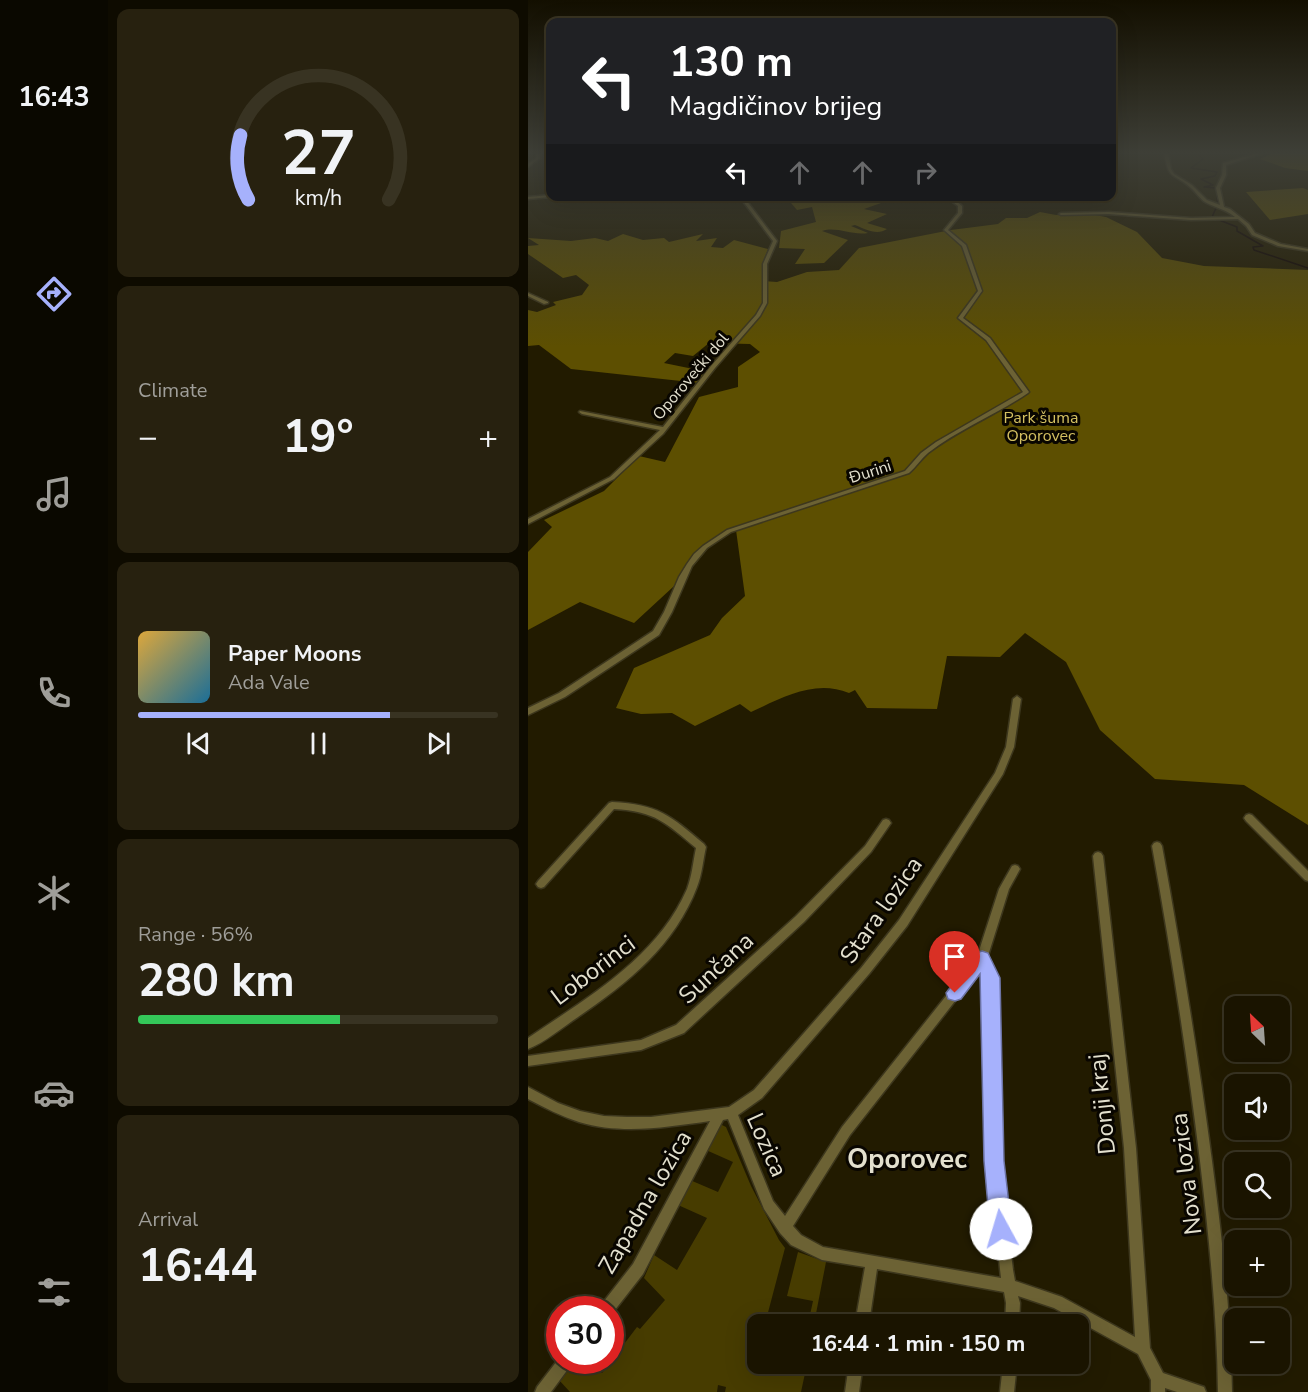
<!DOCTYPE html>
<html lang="en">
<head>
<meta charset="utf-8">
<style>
  :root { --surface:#1a1400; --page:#27210f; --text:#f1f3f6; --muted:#9f9e99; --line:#383322; --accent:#a6b1fc }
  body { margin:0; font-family:"Nunito Sans",sans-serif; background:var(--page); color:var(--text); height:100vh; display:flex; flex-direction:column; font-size:22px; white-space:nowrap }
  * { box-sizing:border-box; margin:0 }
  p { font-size:20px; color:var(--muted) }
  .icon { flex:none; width:33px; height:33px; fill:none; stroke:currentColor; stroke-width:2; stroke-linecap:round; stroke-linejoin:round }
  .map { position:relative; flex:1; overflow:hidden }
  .details { display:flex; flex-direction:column; gap:9px; padding:9px; background:#0e0b00; width:420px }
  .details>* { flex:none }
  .guide { position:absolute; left:18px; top:18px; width:570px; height:183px; border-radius:12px; box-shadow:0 6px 24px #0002,0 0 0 2px var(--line); background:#202124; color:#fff; overflow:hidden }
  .needle { width:39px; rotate:335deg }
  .tools { position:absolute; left:696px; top:996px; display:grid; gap:12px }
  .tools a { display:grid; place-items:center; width:66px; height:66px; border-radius:12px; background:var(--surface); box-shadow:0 6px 24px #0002,0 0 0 2px var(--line); font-size:30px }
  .speed { position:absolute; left:18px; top:1296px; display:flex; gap:12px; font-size:30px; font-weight:700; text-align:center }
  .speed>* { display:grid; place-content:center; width:78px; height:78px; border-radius:50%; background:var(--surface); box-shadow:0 6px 24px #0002,0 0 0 2px var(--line); line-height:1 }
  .speed .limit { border:9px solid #d22; background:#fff; color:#111 }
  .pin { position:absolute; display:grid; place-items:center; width:51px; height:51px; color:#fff; margin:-62px -26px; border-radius:50% 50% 50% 0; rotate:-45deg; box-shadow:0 0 6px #0007 }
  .pin .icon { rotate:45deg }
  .me { position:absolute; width:66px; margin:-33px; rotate:354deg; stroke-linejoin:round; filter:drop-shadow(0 0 4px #0008) }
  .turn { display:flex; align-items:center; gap:21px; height:126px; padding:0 24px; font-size:27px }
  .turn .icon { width:78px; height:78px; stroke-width:2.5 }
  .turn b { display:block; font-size:42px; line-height:51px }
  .lanes { display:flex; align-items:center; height:57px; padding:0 24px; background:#0003; justify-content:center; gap:30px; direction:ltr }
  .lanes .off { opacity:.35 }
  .big { font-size:45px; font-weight:700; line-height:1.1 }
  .details .widget { flex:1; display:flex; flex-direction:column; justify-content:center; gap:9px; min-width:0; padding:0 21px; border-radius:12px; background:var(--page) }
  .details .dial { align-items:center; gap:0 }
  .dial svg { height:156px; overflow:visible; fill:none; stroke:var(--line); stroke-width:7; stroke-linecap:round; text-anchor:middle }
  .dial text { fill:var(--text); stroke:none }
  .song { display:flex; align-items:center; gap:18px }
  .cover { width:72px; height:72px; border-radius:9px; background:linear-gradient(135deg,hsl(40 70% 55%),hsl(200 70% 35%)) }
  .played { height:6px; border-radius:3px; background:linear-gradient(90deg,var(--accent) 70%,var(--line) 70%) }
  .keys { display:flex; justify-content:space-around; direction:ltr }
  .heat { display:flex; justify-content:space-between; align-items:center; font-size:33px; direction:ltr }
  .charge { height:9px; border-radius:4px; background:linear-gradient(90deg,#34c759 56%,var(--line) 0) }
  .trip { position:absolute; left:219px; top:1314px; width:342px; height:60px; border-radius:12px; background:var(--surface); box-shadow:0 6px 24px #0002,0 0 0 2px var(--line); font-weight:700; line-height:60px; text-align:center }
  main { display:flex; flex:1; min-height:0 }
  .tab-bar { display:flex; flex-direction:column; width:108px; justify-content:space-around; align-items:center; background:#0a0800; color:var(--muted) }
  .tab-bar .icon { width:42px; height:42px }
  .tab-bar .selected { color:var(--accent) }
  .tab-bar b { font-size:27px; color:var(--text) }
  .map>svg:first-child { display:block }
  .green { fill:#473c00 }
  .forest { fill:#5d4f01 }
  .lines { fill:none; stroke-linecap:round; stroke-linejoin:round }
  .stream { stroke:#0e0300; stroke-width:1.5 }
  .minor-casing { stroke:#3d371d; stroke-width:3 }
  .minor { fill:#6c6234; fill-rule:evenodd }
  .route { fill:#a6b1fc; stroke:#6c73a4; stroke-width:1.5 }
  .labels { text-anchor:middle; stroke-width:6; stroke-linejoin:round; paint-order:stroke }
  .far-street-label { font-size:16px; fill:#e3e0ce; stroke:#090600 }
  .far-park-label { font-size:16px; fill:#d4c061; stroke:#090600 }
  .near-street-label { font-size:24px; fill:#e3e0ce; stroke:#090600 }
  .near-quarter-label { font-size:27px; font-weight:bold; fill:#e3e0ce; stroke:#090600 }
</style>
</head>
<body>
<main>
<nav class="tab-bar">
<b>16:43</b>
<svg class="icon selected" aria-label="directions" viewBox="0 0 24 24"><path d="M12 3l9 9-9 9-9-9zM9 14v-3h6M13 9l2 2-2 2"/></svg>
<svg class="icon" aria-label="music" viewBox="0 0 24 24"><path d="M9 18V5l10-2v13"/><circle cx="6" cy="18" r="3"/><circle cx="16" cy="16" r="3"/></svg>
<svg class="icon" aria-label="phone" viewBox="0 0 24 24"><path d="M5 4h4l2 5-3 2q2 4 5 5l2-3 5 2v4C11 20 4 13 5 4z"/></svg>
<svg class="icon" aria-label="climate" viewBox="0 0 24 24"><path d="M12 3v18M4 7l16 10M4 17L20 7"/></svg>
<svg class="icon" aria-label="car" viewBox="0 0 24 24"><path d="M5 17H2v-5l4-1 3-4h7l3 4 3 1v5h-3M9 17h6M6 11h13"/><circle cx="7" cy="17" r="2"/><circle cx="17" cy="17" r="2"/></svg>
<svg class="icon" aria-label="filters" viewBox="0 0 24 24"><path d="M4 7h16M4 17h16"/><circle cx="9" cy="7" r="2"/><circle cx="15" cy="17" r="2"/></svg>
</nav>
<section class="details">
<div class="widget dial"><svg viewBox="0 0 100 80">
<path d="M14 69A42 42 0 1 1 86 69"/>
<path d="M14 69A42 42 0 0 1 10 36" stroke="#a6b1fc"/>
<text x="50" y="56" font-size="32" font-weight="700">27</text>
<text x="50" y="72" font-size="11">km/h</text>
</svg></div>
<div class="widget"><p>Climate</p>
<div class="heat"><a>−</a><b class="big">19°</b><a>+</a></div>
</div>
<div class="widget">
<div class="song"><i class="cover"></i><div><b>Paper Moons</b><p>Ada Vale</p></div></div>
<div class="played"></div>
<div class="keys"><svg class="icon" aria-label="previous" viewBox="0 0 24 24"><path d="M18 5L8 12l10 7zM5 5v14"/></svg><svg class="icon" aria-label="pause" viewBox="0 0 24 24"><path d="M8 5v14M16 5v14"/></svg><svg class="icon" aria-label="next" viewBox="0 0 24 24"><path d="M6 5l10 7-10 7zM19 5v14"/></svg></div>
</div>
<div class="widget"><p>Range · 56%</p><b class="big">280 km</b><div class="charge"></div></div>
<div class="widget"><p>Arrival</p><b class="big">16:44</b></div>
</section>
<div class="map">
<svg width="780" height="1392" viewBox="0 0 780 1392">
  <rect width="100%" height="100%" fill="#221b00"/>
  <path class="green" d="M 192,1124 L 198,1127 L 223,1186 L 251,1240 L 257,1248 L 237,1324 L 230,1324 L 230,1364 L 279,1364 L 273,1392 L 197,1392 L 198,1387 L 190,1385 L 189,1392 L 42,1392 L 31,1380 L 46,1361 L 64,1361 L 62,1363 L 74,1373 L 109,1327 L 112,1329 L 137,1300 L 116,1278 L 126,1255 L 149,1270 L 179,1218 L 150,1205 L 162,1180 L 190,1192 L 205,1162 L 178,1150 Z
    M 270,1252 L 298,1262 L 286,1324 L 280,1324 L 285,1301 L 259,1296 Z"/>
  <path class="forest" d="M 747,152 L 780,152 L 780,171 L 757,168 L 732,159 Z
    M 775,188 L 780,190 L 780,214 L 742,220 L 718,192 Z
    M 284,196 L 338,197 L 335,199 L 343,201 L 353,197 L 370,197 L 336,209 L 359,214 L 339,223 L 359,229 C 349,236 337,229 327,225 L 323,226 L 340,233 C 324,236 309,226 294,231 L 320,240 L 296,263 L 267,264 L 277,249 L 251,248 L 253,231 L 288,222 L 284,207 L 269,210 L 258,197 Z
    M 512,212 L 528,215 L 561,214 L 578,217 L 609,232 L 634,258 L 676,266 L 780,270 L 780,825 L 716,785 L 627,779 L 572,730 L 538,662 L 497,633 L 472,657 L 419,656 L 409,709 L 339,708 L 327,690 L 321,693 C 286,679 254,698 223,712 L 212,704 L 167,726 L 144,713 L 113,714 L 88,708 L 106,668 L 182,635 L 194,618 L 217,596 L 208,530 L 183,545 L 158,575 L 106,623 L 52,602 L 0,630 L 0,552 L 24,527 L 16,520 L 76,491 L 111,456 L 137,462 L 171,397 L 210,387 L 210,367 L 232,352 L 222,344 L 181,343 L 165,356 L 147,353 L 136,363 L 180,372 L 171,383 L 43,369 L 11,345 L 0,346 L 0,310 L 9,312 L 28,305 L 25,302 L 54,295 L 61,285 L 48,275 L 35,278 L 0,254 L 0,246 L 11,245 L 0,238 L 43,241 L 67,238 L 80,241 L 95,234 L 115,240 L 136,238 L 141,242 L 175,234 L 168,241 L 189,238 L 183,247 L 195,248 L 206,240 L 240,249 L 235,263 L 235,281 L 249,282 L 279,272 L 311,270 L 331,248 L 423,230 L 470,224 L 478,218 L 499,218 Z"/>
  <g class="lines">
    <path class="stream" d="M 675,152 L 671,156 L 675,159 L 663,168 L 689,172 L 687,176 L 673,179 L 685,185 L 676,187 L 688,188 L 690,204
      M 684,217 L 689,206
      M 686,218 L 709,227 L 709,231 L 735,246 L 725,247 L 726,250 L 780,268"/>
    <g class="minor-casing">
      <path id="minor" d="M 8,152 L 12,152 L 12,158 L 0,167 L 0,164 L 8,158 Z
        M 636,152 L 640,152 L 643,169 L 646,174 L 664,185 L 679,200 L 692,205 L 688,188 L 694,175 L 695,163 L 734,152 L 739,152 L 698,165 L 698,175 L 692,188 L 696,207 L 702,209 L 721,224 L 727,233 L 753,244 L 780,249 L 780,251 L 750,246 L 724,235 L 718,226 L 710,219 L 663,220 L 580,214 L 533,215 L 531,214 L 533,213 L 580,212 L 663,218 L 707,217 C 696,208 687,208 677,202 C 672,199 668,192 663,188 C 644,171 641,182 636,152 Z
        M 22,195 L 23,197 L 0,199 L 0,197 Z
        M 211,196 L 215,196 L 249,241 L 239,264 L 239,303 L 232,316 L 187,368 L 135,434 L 86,479 L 0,524 L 0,519 L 82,477 L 132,430 L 54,414 L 51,412 L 52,411 L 135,427 L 183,366 L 228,315 L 235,303 L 235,264 L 245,241 Z
        M 417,196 L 422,196 L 434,206 L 434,213 L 420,230 L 438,245 L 454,291 L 435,318 L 462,338 L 501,392 L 500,393 C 468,415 431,429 400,453 C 393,459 388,467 381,473 L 203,532 L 179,548 L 164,566 L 144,612 L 131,635 L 37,697 L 0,715 L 0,708 L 31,693 L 125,631 L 136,612 L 151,577 L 159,564 L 166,554 L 175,546 L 199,530 L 377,471 L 393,453 L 408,442 L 495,392 L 458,340 L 430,318 L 450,291 L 434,246 L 416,230 L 430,213 L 430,206 Z
        M 0,293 L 20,302 L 20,303 L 16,304 L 0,296 Z
        M 489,696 L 493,699 L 486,747 L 475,774 L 379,926 L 341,974 L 234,1098 L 210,1115 L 245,1201 L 257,1216 L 314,1127 L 449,957 L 471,889 L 484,866 L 487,865 L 490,866 L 492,869 L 481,889 L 459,959 L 468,978 L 472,1161 L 485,1270 L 487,1281 L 534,1297 L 607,1337 L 596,1148 L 565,856 L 567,853 L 570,852 L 573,853 L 575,856 L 608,1148 L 622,1348 L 635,1373 L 676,1387 L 678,1392 L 649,1392 L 637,1388 L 637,1392 L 623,1392 L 623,1380 L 610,1354 L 526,1308 L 490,1296 L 492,1303 L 491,1324 L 477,1324 L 478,1303 L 476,1292 L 349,1269 L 341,1324 L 327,1324 L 337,1267 L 294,1260 L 263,1245 L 252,1233 L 236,1209 L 200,1119 L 195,1120 L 115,1274 L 83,1315 L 82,1310 L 71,1310 L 73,1305 L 105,1264 L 182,1121 C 139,1127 94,1135 51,1122 C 33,1116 17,1108 0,1099 L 0,1087 L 30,1103 L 52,1111 L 76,1116 L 99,1117 L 123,1117 L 201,1107 L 226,1090 L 333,968 L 371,920 L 467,773 L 478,747 L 485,699 ZM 453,968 L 458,978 L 460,1161 L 473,1278 L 295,1247 L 273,1235 L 265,1226 L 322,1135 Z
        M 84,802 C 130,804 143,816 176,844 L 178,847 C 175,860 174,875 169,887 C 147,945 100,983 50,1017 C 35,1027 16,1043 0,1049 L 0,1038 C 60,997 129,958 159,889 C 164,876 165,862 168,848 C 138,823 127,811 86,809 L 16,887 L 13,888 L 10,887 L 8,884 L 10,881 L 81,803 Z
        M 721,814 L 724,815 L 780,871 L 780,881 L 777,880 L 718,821 L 716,818 L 718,815 Z
        M 358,819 L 361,820 L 363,823 L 343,852 L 276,922 L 156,1033 L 113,1050 L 0,1066 L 0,1056 L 113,1040 L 148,1025 L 268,916 L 337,846 L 355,820 Z
        M 629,842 L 632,843 L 634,846 C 653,951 670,1055 684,1161 C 694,1238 703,1314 704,1392 L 690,1392 C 689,1314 681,1238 672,1161 C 659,1055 643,951 624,846 L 626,843 Z
        M 32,1357 L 32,1360 L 45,1360 L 43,1365 L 23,1392 L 7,1392 L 9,1387 Z
        M 321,1364 L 335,1364 L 331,1392 L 317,1392 Z
        M 475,1364 L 489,1364 L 486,1392 L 472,1392 Z"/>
    </g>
    <use href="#minor" class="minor"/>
  </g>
  <linearGradient id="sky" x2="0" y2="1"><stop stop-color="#130f00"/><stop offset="0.44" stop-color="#3e3f37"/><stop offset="1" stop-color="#3e3f37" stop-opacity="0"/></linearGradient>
  <rect width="780" height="347" fill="url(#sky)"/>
  <path class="route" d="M 454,951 L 460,953 L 472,978 L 476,1161 L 484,1229 L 480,1237 L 473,1240 L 465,1237 L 462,1229 L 456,1161 L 452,974 L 433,999 L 427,1001 L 420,999 L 418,993 L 448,953 Z"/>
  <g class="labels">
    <g class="far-street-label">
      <text transform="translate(162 376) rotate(-50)" y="6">Oporovečki dol</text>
      <text transform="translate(342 471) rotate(-18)" y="6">Đurini</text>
    </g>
    <g class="far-park-label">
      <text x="513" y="423">Park šuma<tspan x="513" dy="18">Oporovec</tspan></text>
    </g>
    <g class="near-street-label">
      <text transform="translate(353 910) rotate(-55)" y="8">Stara lozica</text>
      <text transform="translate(188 968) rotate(-43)" y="8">Sunčana</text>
      <text transform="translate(65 970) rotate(-37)" y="8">Loborinci</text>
      <text transform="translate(574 1104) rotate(-96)" y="8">Donji kraj</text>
      <text transform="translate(239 1145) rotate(66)" y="8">Lozica</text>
      <text transform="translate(658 1174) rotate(-97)" y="8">Nova lozica</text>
      <text transform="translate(117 1202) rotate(-60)" y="8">Zapadna lozica</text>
    </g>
    <g class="near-quarter-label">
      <text x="379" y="1168">Oporovec</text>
    </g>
  </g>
</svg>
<div class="tools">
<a><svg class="needle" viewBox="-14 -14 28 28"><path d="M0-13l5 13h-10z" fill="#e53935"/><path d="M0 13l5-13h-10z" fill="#9f9e99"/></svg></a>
<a><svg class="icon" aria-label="sound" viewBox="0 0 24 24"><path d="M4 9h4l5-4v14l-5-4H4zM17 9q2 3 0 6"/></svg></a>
<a><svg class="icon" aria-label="search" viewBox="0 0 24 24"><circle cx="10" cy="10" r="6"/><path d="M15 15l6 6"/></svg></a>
<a>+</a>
<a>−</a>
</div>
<div class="speed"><div class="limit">30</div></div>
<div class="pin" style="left:427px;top:993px;background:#d93025"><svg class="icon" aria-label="arrive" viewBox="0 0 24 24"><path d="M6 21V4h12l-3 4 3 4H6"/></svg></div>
<svg class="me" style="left:473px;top:1229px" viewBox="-20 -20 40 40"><circle r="19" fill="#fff"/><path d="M0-13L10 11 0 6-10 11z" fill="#a6b1fc"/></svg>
<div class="trip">16:44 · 1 min · 150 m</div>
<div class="guide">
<div class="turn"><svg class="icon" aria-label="left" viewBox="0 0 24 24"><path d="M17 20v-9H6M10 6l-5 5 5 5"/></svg><div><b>130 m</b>Magdičinov brijeg</div></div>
<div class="lanes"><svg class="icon" aria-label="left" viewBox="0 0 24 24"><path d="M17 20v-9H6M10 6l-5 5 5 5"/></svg><svg class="icon off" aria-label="ahead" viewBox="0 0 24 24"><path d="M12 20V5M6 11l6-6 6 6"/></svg><svg class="icon off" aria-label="ahead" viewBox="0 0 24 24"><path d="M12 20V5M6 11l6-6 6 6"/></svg><svg class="icon off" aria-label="right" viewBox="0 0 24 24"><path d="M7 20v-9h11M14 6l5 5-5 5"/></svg></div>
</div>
</div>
</main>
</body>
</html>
